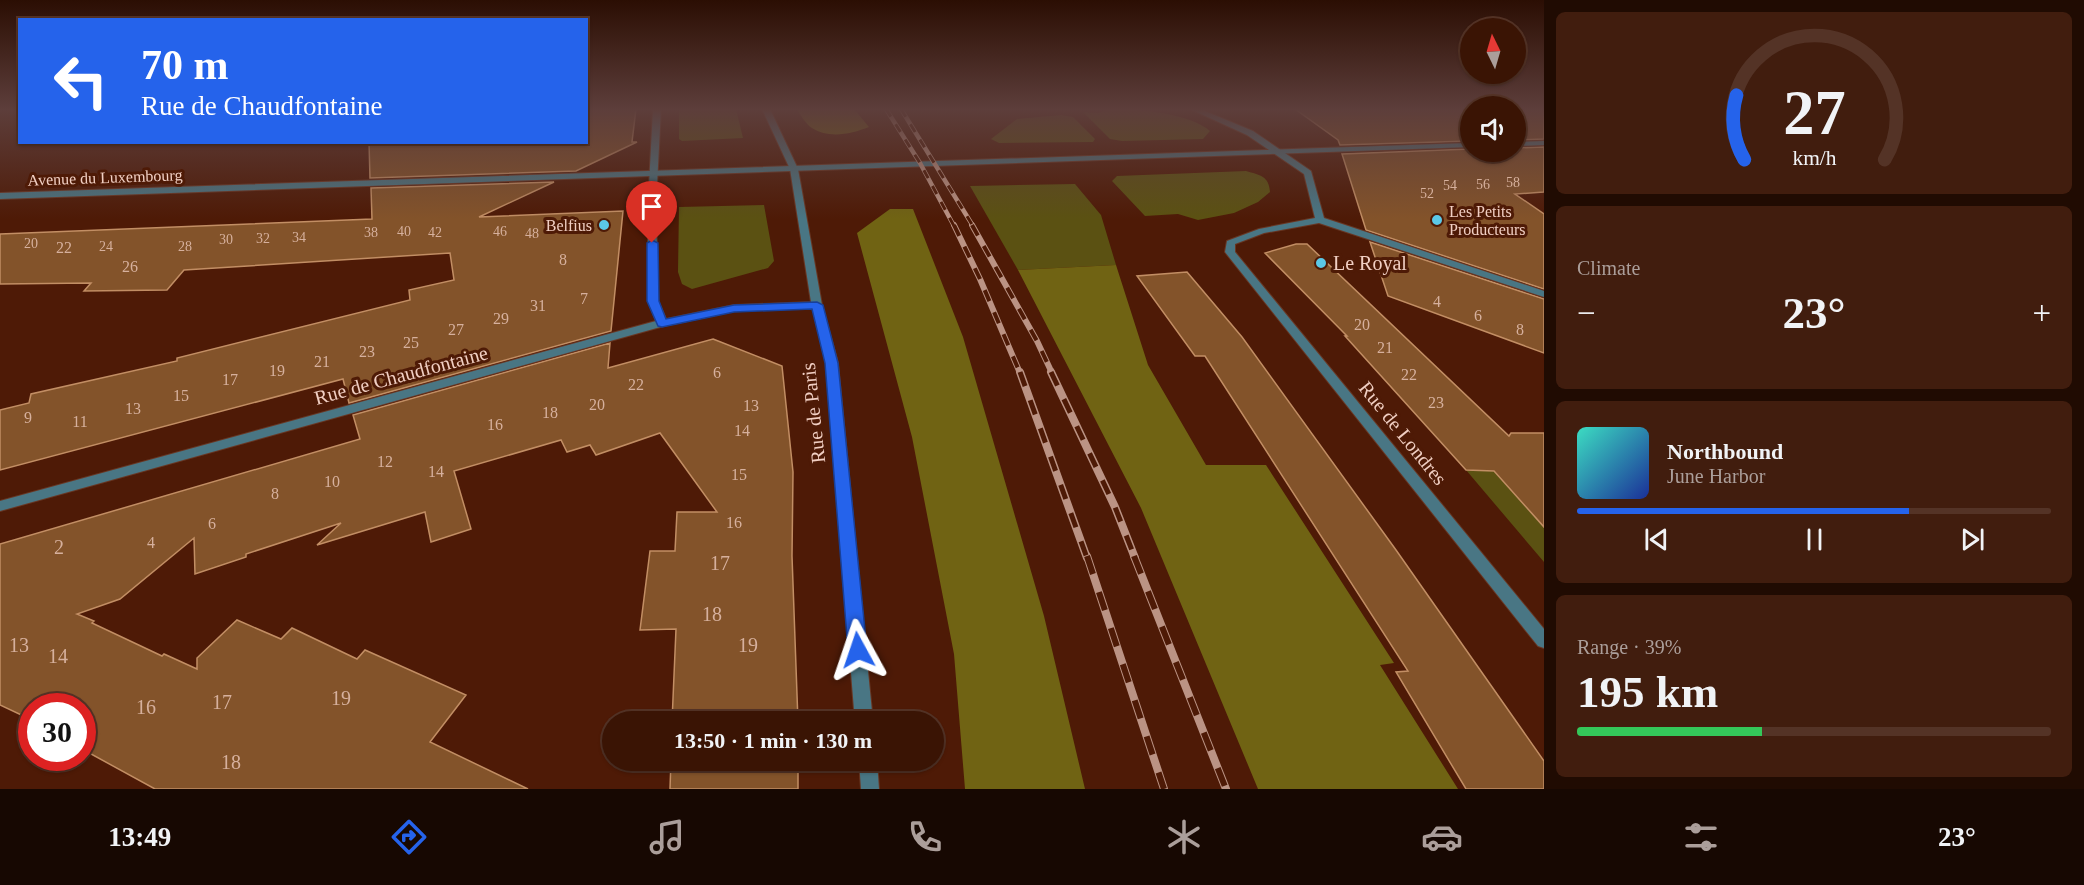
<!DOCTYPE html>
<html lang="en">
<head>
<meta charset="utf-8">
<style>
  :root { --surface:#3a1404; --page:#411d0e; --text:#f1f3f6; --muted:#ab9e9a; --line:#543326; --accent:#2563eb }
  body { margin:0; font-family:"Times New Roman",serif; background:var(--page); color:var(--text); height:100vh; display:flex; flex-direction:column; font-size:22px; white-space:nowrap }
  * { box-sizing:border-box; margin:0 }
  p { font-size:20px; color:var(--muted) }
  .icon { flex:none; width:33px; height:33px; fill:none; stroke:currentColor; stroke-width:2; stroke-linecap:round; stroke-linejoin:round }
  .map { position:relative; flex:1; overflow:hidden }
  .side { display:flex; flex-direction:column; gap:12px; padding:12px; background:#200b02; width:540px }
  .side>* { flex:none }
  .guide { position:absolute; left:18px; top:18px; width:570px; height:126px; border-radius:0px; box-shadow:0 2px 4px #0004,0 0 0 2px var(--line); background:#2563eb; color:#fff; overflow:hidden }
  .needle { width:39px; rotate:355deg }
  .fabs { position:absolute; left:1460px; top:18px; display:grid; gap:12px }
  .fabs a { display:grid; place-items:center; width:66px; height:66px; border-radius:50%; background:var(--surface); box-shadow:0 2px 4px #0004,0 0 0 2px var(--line); font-size:30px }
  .speed { position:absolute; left:18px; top:693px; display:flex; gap:12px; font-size:30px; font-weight:700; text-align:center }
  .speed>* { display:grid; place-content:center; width:78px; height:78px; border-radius:50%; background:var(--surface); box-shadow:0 2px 4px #0004,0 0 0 2px var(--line); line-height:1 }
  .speed .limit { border:9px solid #d22; background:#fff; color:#111 }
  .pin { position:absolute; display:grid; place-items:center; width:51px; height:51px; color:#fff; margin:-62px -26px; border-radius:50% 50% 50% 0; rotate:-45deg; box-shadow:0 0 6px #0007 }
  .pin .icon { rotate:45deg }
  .me { position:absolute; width:66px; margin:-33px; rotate:355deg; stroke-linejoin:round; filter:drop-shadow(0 0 4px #0008) }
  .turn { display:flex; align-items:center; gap:21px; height:126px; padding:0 24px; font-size:27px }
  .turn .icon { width:78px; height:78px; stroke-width:2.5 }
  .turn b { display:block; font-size:42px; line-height:51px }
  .big { font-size:45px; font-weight:800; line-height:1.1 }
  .side .card { flex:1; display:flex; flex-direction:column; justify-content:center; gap:9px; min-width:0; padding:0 21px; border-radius:9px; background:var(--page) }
  .side .dial { align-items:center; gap:0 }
  .dial svg { height:156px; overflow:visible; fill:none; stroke:var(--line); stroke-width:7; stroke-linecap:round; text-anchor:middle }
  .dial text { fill:var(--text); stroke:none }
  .song { display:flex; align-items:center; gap:18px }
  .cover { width:72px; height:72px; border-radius:9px; background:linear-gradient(135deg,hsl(170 70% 55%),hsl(230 70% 35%)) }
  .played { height:6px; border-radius:3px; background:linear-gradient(90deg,var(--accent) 70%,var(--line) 70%) }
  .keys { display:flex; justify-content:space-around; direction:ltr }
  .heat { display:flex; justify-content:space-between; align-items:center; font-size:33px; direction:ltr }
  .charge { height:9px; border-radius:4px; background:linear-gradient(90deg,#34c759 39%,var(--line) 0) }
  .trip { position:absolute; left:602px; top:711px; width:342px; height:60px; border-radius:30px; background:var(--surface); box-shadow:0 2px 4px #0004,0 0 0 2px var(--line); font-weight:800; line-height:60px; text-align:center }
  .tabs { display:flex; height:96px; justify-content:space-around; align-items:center; background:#170802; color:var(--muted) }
  .tabs .icon { width:42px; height:42px }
  .tabs .current { color:var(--accent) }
  .tabs b { font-size:27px; color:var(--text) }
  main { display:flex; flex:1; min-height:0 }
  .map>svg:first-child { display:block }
  .green { fill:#5b5112 }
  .forest { fill:#706313 }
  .building { fill:#83532a; stroke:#c28e64; stroke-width:1.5 }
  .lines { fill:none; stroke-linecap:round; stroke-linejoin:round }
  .minor-casing { stroke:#683724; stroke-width:2 }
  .tertiary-casing { stroke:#683724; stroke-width:2 }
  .minor { fill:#497684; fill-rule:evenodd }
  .tertiary { fill:#497684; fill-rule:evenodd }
  .rail-far3-casing { stroke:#bb9384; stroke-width:4.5 }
  .rail-far2-casing { stroke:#bb9384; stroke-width:6 }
  .rail-far1-casing { stroke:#bb9384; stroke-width:8 }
  .rail-casing { stroke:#bb9384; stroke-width:8 }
  .rail-far3 { stroke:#4e1a06; stroke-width:3; stroke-dasharray:9; stroke-linecap:butt }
  .rail-far2 { stroke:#4e1a06; stroke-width:4; stroke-dasharray:12; stroke-linecap:butt }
  .rail-far1 { stroke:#4e1a06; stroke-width:5; stroke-dasharray:15; stroke-linecap:butt }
  .rail { stroke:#4e1a06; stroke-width:6; stroke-dasharray:19; stroke-linecap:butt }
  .route { fill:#2563eb; stroke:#184099; stroke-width:1.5 }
  .poi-dot { fill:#5bc8e7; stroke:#4e1a06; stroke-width:2 }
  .labels { text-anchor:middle; stroke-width:6; stroke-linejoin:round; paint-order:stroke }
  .far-number-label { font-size:14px; fill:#d6b09d }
  .far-street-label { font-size:16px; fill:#f1cfc3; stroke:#4e1a06 }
  .far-poi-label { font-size:16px; fill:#f1cfc3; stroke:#4e1a06; text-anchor:start }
  .number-label { font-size:16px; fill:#d6b09d }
  .poi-label { font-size:20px; fill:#f1cfc3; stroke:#4e1a06; text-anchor:start }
  .street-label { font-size:20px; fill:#f1cfc3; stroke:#4e1a06 }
  .near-number-label { font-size:20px; fill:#d6b09d }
</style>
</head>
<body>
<main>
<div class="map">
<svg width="1544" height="789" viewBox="0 0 1544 789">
  <rect width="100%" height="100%" fill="#4e1a06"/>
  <path class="green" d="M 679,109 L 736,109 L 743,138 L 682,141 L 679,139 Z
    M 1111,109 C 1138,109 1190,113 1210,131 L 1203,139 L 1122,141 L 1110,139 L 1083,112 L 1098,113 Z
    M 1061,115 L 1073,117 L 1095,139 L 1093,142 L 999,143 L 991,139 L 1017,119 Z
    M 1246,171 C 1260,175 1269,176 1270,192 L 1258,202 L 1234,213 L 1198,220 L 1178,214 L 1145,216 L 1112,181 L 1117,176 Z
    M 1075,184 L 1101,215 L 1116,265 L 1018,270 L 970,186 Z
    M 764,205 L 774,261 L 768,268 L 692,289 L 682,284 L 678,272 L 679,207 Z
    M 1466,470 L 1494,471 L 1544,527 L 1544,562 Z"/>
  <path class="forest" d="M 796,109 L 854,109 L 869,127 C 851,134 829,139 812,128 C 805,124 801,114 796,109 Z
    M 890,209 L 913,209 L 963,337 L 1044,616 L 1085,789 L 965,789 L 954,654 L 912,437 L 857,233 Z
    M 1116,265 L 1148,365 L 1206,465 L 1266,465 L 1394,663 L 1380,665 L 1458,789 L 1258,789 L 1141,508 L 1018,270 Z"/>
  <path class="building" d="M 586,109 L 636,109 L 632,142 L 637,142 L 576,171 L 370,178 L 369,142 L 586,142 Z
    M 1295,109 L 1470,109 L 1470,141 L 1340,145 L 1338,140 Z
    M 1515,109 L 1544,109 L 1544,139 L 1515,140 Z
    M 1544,147 L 1544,192 L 1515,194 L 1544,214 L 1544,289 L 1366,230 L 1342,154 L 1470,149 L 1470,152 L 1515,152 L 1515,148 Z
    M 554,182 L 479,217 L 623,211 L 611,331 L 349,403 L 343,379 L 0,470 L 0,410 L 29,403 L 31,394 L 177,361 L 177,358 L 410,300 L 409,290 L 454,280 L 450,253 L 184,270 L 167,290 L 84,291 L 91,283 L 0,284 L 0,234 L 372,219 L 371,188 Z
    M 1370,242 L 1544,299 L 1544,353 L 1388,296 Z
    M 1296,244 L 1307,244 L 1509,436 L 1511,433 L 1544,433 L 1544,527 L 1494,471 L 1466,470 L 1345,336 L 1347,336 L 1265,253 Z
    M 1187,272 L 1242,337 L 1396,550 L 1544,761 L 1544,789 L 1466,789 L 1396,672 L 1408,671 L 1205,356 L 1195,356 L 1137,276 Z
    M 713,339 L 782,366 L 793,472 L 792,556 L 798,722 L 672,722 L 676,629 L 640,630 L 650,551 L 675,551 L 677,512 L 717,512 L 660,433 L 596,455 L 590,445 L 567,452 L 561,440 L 454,471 L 471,529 L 431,542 L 425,512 L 317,545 L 341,523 L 246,554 L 246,557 L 195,574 L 194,538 L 120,599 L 77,614 L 94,621 L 92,623 L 162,656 L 164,654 L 197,669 L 197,658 L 237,620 L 281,639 L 292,628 L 357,659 L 365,650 L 466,695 L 430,742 L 528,789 L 155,789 L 82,749 L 82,706 L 32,706 L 32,720 L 0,705 L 0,544 L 360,439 L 353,415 L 610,343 L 608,368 Z
    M 671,760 L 798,760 L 798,789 L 670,789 Z"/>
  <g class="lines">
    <g class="minor-casing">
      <path id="minor" d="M 653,109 L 661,109 L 656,204 L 658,301 L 666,319 L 734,305 L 811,302 L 790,169 L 762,109 L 770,109 L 798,169 L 822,305 L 838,363 L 873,722 L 855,722 L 826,363 L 813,308 L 734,311 L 664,326 L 0,511 L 0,501 L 656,321 L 648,301 L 648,204 Z
        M 1190,109 L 1200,109 L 1253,131 L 1311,171 L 1324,218 L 1544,291 L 1544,297 L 1319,223 L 1264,233 L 1235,244 L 1235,252 L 1544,629 L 1544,648 L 1538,646 L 1225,252 L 1227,241 L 1259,229 L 1315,218 L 1304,174 L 1247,135 Z
        M 859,760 L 877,760 L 879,789 L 861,789 Z"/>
    </g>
    <g class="tertiary-casing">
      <path id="tertiary" d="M 1544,141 L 1544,145 L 1515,146 L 1515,142 Z
        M 1470,143 L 1470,147 L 0,199 L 0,193 Z"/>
    </g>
    <use href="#minor" class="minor"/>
    <use href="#tertiary" class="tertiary"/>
    <g class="rail-far3-casing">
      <path id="rail-far3" d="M 886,109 L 920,163 L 954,226
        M 901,109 L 973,226"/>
    </g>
    <g class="rail-far2-casing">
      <path id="rail-far2" d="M 954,225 L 980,279 L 1020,373
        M 972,225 L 1037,341 L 1052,373"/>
    </g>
    <g class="rail-far1-casing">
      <path id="rail-far1" d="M 1020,372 L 1087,558
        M 1051,372 L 1115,507 L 1135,558"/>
    </g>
    <g class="rail-casing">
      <path id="rail" d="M 1087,556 L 1164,789
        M 1134,556 L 1226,789"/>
    </g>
    <use href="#rail-far3" class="rail-far3"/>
    <use href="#rail-far2" class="rail-far2"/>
    <use href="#rail-far1" class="rail-far1"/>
    <use href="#rail" class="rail"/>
  </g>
  <linearGradient id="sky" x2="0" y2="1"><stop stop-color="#2b0e03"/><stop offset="0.5" stop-color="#5d3e3b"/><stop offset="1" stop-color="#5d3e3b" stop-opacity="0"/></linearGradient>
  <rect width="1544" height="219" fill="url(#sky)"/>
  <path class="route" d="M 652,240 L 658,243 L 659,301 L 666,319 L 734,305 L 817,302 L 823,305 L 838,363 L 867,650 L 864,656 L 858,658 L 851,656 L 848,650 L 825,363 L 812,309 L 734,312 L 662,327 L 658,326 L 647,301 L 647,243 Z"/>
  <g class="poi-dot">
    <circle cx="1437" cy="220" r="6"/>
    <circle cx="604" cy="225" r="6"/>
    <circle cx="1321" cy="263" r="6"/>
  </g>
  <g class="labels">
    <g class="far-number-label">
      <text x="1513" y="187">58</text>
      <text x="1483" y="189">56</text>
      <text x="1450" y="190">54</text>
      <text x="1427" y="198">52</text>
      <text x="404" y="236">40</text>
      <text x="500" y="236">46</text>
      <text x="371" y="237">38</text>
      <text x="435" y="237">42</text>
      <text x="532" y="238">48</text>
      <text x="299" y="242">34</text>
      <text x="263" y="243">32</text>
      <text x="226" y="244">30</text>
      <text x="31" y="248">20</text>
      <text x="106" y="251">24</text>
      <text x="185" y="251">28</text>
    </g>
    <g class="far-street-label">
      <text transform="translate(105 177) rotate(-2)" y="6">Avenue du Luxembourg</text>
    </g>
    <g class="far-poi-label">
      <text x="1449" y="217">Les Petits<tspan x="1449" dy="18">Producteurs</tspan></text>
      <text x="592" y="231" text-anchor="end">Belfius</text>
    </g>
    <g class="number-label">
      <text x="64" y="253">22</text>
      <text x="563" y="265">8</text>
      <text x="130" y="272">26</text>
      <text x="584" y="304">7</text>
      <text x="1437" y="307">4</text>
      <text x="538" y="311">31</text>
      <text x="1478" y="321">6</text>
      <text x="501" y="324">29</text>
      <text x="1362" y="330">20</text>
      <text x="456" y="335">27</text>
      <text x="1520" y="335">8</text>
      <text x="411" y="348">25</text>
      <text x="1385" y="353">21</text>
      <text x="367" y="357">23</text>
      <text x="322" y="367">21</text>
      <text x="277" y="376">19</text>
      <text x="717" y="378">6</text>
      <text x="1409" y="380">22</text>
      <text x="230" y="385">17</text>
      <text x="636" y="390">22</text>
      <text x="181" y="401">15</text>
      <text x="1436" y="408">23</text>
      <text x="597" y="410">20</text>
      <text x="751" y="411">13</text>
      <text x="133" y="414">13</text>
      <text x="550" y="418">18</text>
      <text x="28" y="423">9</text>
      <text x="80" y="427">11</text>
      <text x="495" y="430">16</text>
      <text x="742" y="436">14</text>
      <text x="385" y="467">12</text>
      <text x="436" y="477">14</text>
      <text x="739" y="480">15</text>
      <text x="332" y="487">10</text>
      <text x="275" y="499">8</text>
      <text x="734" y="528">16</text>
      <text x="212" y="529">6</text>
      <text x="151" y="548">4</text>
    </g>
    <g class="poi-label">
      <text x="1333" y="270">Le Royal</text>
    </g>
    <g class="street-label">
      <text transform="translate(401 375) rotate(-15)" y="7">Rue de Chaudfontaine</text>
      <text transform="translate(813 413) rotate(-96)" y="7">Rue de Paris</text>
      <text transform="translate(1403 433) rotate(51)" y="7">Rue de Londres</text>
    </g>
    <g class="near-number-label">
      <text x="59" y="554">2</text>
      <text x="720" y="570">17</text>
      <text x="712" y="621">18</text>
      <text x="19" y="652">13</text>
      <text x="748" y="652">19</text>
      <text x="58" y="663">14</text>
      <text x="341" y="705">19</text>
      <text x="222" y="709">17</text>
      <text x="146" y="714">16</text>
      <text x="231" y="769">18</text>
    </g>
  </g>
</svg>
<div class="fabs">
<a><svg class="needle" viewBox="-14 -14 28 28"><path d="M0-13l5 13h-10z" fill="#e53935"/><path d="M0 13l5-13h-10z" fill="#ab9e9a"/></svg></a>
<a><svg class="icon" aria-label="sound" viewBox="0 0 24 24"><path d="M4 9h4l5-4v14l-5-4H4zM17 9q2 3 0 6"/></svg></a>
</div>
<div class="speed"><div class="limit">30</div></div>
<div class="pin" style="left:652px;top:243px;background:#d93025"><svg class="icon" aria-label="arrive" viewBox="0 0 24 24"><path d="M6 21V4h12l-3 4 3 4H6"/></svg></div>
<svg class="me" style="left:858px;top:650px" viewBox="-20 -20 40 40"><path d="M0-17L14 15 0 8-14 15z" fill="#2563eb" stroke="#fff" stroke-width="4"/></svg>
<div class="trip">13:50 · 1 min · 130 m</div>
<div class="guide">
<div class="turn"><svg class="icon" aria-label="left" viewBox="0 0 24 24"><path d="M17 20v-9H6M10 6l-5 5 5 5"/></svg><div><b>70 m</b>Rue de Chaudfontaine</div></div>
</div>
</div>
<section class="side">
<div class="card dial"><svg viewBox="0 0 100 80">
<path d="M14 69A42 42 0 1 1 86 69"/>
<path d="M14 69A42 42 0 0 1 10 36" stroke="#2563eb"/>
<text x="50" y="56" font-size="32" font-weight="700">27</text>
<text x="50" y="72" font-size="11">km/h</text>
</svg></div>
<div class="card"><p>Climate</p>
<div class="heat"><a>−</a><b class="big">23°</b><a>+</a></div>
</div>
<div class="card">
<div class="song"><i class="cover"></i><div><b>Northbound</b><p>June Harbor</p></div></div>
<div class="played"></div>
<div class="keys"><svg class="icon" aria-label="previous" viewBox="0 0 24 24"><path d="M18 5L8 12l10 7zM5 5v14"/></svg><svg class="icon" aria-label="pause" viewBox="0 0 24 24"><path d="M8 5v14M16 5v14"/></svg><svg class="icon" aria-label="next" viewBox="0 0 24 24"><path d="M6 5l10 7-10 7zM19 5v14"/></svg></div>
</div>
<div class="card"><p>Range · 39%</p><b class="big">195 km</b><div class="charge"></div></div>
</section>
</main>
<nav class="tabs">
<b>13:49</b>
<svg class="icon current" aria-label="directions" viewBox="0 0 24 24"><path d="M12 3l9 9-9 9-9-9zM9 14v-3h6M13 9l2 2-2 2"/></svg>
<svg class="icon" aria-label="music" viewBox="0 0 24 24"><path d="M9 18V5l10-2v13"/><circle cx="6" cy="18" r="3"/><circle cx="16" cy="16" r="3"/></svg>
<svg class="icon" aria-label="phone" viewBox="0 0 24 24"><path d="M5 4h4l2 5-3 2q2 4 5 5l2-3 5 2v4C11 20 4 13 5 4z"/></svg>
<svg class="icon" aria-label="climate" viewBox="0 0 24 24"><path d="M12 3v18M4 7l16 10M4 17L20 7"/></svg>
<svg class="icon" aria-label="car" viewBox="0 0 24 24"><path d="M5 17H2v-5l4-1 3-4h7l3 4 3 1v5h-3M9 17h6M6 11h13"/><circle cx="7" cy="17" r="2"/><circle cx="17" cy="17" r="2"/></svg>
<svg class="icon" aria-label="filters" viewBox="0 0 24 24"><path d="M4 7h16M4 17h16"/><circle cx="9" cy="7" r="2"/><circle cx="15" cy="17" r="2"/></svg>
<b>23°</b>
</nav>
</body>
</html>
